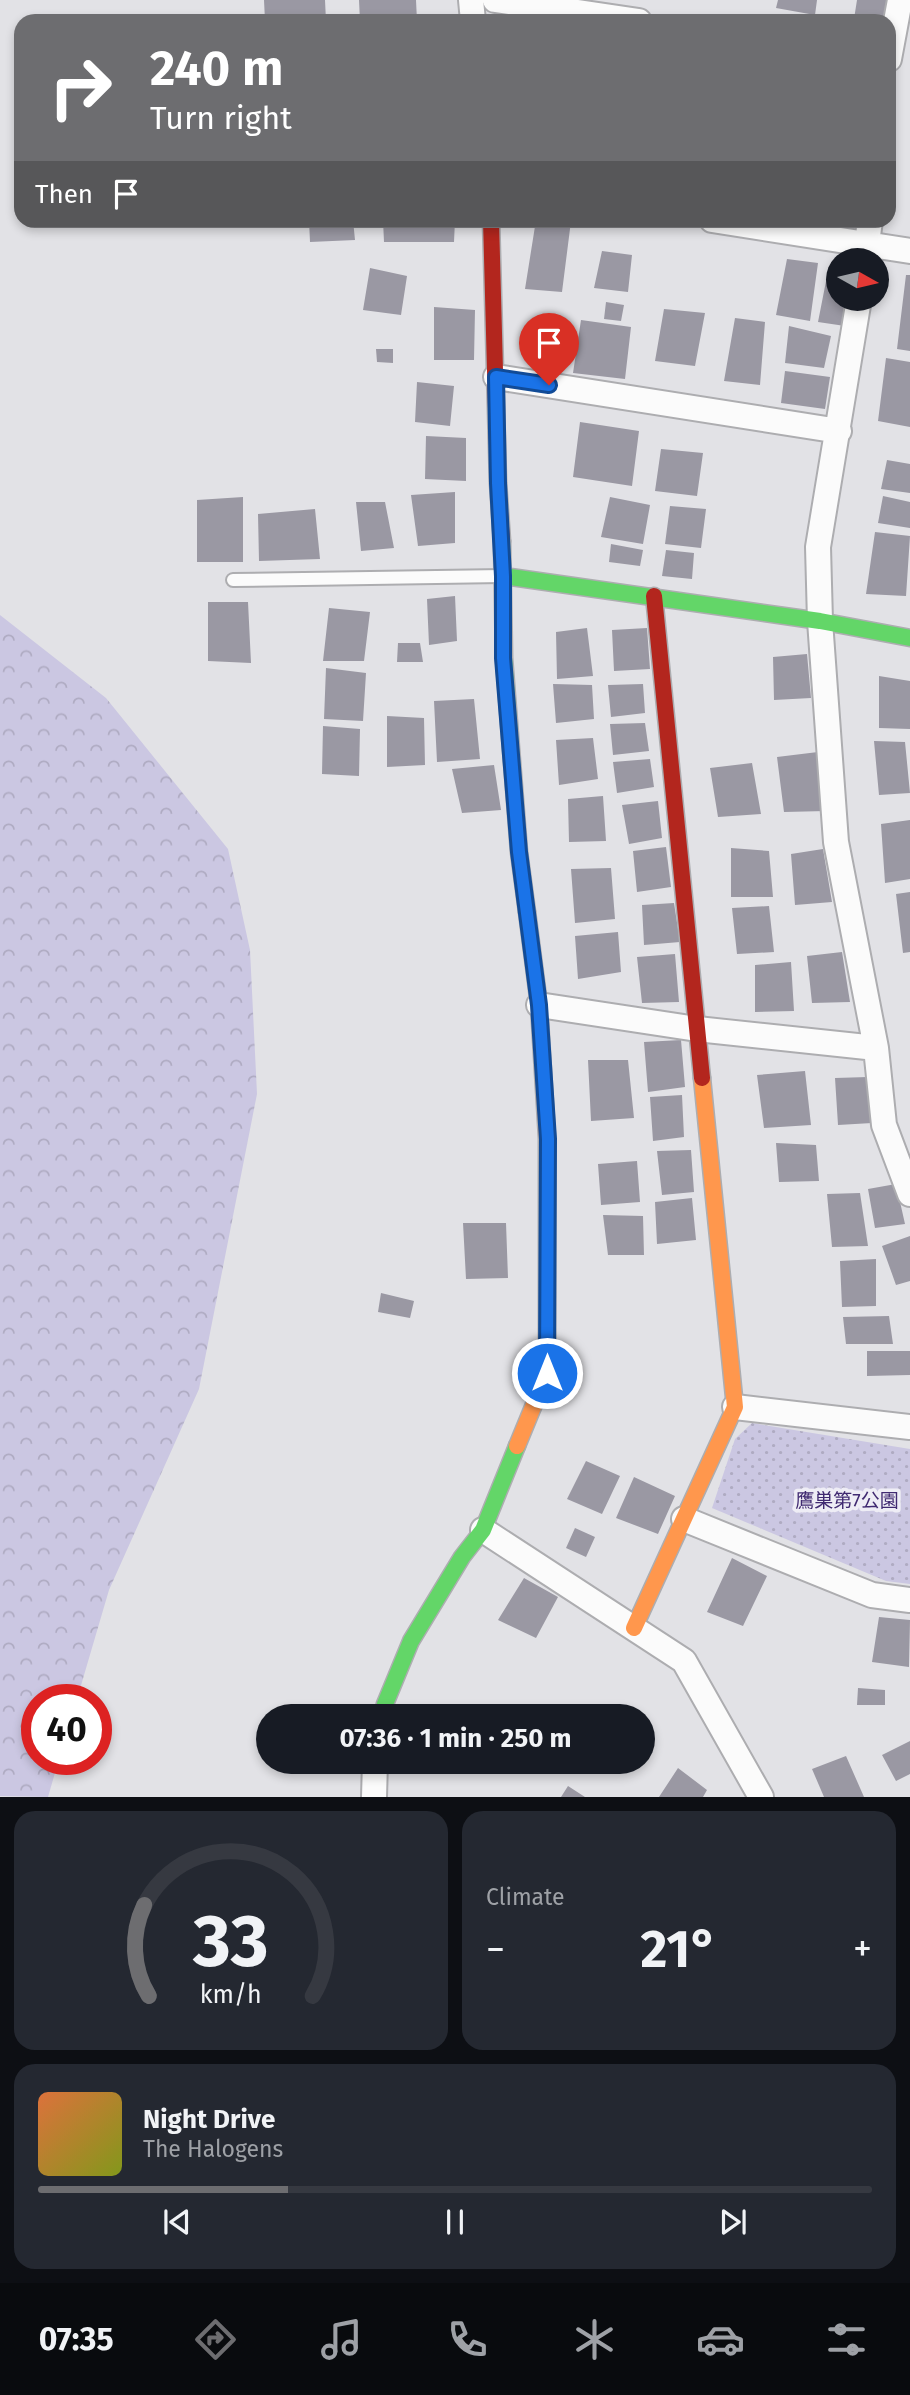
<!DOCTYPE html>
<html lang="en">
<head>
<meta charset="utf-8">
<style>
  :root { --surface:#171b24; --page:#242831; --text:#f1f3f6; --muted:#9ea1a6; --line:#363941; --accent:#6d6d70 }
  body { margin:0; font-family:"Fira Sans","Noto Sans JP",sans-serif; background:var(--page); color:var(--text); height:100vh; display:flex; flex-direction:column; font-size:26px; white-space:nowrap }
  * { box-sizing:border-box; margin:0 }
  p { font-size:23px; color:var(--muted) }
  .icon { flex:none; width:38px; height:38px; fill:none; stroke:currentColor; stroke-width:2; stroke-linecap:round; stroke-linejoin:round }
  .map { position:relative; height:1797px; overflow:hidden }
  .drawer { display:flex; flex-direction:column; gap:14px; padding:14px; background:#0d0f14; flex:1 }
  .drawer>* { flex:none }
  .top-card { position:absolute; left:14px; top:14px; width:882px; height:214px; border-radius:21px; box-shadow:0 4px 10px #0003; background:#6d6d70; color:#fff; overflow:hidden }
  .needle { width:46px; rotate:98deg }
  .controls { position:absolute; left:826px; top:248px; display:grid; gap:14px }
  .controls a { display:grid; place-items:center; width:63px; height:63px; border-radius:50%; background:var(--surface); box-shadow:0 4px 10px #0003; font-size:35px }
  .speed { position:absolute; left:21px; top:1684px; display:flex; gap:14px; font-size:35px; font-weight:700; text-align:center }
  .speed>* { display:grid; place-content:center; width:91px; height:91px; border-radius:50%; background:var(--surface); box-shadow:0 4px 10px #0003; line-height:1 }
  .speed .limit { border:10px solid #d22; background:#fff; color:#111 }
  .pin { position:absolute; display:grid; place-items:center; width:60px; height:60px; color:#fff; margin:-72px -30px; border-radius:50% 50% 50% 0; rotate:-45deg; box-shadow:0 0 7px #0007 }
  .pin .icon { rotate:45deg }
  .me { position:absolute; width:77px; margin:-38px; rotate:0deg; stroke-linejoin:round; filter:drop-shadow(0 0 5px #0008) }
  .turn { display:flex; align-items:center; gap:24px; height:147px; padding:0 21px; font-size:32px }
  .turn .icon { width:91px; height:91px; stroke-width:2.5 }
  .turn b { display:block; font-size:49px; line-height:60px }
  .then { display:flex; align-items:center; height:66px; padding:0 21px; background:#0003; gap:14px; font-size:26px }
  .big { font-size:52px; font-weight:700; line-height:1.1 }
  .drawer .card { flex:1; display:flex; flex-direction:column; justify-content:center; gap:10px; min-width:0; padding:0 24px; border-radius:21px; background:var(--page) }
  .drawer .dial { align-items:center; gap:0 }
  .dial svg { height:182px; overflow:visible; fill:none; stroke:var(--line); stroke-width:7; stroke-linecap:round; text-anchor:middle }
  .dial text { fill:var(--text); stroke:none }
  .song { display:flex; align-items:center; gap:21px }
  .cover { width:84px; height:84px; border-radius:10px; background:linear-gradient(135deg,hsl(20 70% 55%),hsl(70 70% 35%)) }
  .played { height:7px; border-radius:4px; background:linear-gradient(90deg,var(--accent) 30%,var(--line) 30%) }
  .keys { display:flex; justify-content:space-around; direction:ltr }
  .heat { display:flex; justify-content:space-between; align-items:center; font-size:38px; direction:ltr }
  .drawer .tiles { flex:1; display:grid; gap:14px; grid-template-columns:1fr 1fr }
  .card:last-child { grid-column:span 2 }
  .trip { position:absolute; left:256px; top:1704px; width:399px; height:70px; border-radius:35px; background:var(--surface); box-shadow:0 4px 10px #0003; font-weight:700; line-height:70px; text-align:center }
  .tab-bar { display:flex; height:112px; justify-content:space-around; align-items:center; background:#090b0e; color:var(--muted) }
  .tab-bar .icon { width:49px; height:49px }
  .tab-bar .current { color:var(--accent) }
  .tab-bar b { font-size:32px; color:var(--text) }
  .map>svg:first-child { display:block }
  .forest { fill:url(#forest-crowns) }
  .park { fill:url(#park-dots) }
  .building { fill:#9a98a3 }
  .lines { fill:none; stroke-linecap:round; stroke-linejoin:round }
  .lane-casing { stroke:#adadb0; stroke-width:16 }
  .street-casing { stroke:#adadb0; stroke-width:28 }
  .fast-casing { stroke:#adadb0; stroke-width:19 }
  .slow-casing { stroke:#adadb0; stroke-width:19 }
  .jam-casing { stroke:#adadb0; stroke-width:19 }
  .lane { stroke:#fbfbfb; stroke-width:12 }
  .street { stroke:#fbfbfb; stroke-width:24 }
  .fast { stroke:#63d668; stroke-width:16 }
  .slow { stroke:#ff974d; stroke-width:16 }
  .jam { stroke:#b3261e; stroke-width:16 }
  .route-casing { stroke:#114b97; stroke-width:18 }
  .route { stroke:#1a73e8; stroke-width:12 }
  .labels { text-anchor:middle; stroke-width:7; stroke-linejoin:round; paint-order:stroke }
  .park-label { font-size:19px; fill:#402a71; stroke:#eeedf5 }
</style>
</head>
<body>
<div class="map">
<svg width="910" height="1797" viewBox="0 0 910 1797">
  <defs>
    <pattern id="forest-crowns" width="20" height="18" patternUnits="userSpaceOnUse" patternTransform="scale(1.75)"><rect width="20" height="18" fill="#cbc7e2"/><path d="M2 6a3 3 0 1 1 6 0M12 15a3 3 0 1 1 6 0" fill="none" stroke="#afabc2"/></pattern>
    <pattern id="park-dots" width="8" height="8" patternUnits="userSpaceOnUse" patternTransform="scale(1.75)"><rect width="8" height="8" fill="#cbc7e2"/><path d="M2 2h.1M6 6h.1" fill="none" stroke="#afabc2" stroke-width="1.8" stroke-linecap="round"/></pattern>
  </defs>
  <rect width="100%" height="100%" fill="#e2e2e6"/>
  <path class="forest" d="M 0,615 L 106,698 L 228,849 L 250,950 L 257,1094 L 199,1389 L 109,1590 L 77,1699 L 37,1699 L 37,1759 L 59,1759 L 48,1797 L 0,1796 Z"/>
  <path class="park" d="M 752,1423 L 910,1449 L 910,1584 L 886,1581 L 712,1508 L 735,1439 Z"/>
  <path class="building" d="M 264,0 L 325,0 L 326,21 L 265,21 Z
    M 359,0 L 416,0 L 417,21 L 360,21 Z
    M 778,0 L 817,0 L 815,15 L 776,8 Z
    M 857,0 L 892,0 L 889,21 L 854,19 Z
    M 309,220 L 353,220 L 355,240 L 310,242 Z
    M 383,220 L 455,220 L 454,242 L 384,242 Z
    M 536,220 L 571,221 L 562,292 L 525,289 Z
    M 602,251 L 632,255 L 628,292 L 594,288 Z
    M 787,259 L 818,263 L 810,321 L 776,315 Z
    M 829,266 L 838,268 L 838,299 L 850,299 L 845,326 L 818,322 Z
    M 370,268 L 407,276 L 401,315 L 363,310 Z
    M 906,275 L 910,275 L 910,351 L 897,349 Z
    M 606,302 L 624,305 L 621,321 L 604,319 Z
    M 434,307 L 475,310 L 474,360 L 434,360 Z
    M 664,309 L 705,313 L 695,366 L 655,361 Z
    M 735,318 L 765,322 L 760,385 L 724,381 Z
    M 581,320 L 631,327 L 625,379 L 573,373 Z
    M 789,326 L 831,336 L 824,368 L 785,363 Z
    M 376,349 L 393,349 L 393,363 L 377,362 Z
    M 886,358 L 910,362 L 910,427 L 878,421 Z
    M 785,371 L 830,377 L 825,409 L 781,403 Z
    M 417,382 L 454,386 L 450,426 L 415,422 Z
    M 580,422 L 639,431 L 632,486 L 573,477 Z
    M 426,436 L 466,438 L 466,481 L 425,479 Z
    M 661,449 L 703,453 L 697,496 L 655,491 Z
    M 887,460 L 910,464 L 910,493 L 881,489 Z
    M 455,492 L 455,543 L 418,546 L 411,495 Z
    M 883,496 L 910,502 L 910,528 L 878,523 Z
    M 243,497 L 243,562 L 197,562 L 197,500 Z
    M 610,497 L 650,505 L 643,544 L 601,537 Z
    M 356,502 L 385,502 L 394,548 L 361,551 Z
    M 670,506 L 706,509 L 701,548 L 665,544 Z
    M 315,509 L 320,559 L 259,561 L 258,514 Z
    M 875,532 L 910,536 L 906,596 L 866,594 Z
    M 611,544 L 643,550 L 640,566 L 609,562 Z
    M 666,550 L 694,553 L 692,579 L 662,576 Z
    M 455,596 L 457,641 L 429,645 L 427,599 Z
    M 208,602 L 248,602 L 251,663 L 208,661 Z
    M 329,608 L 370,612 L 364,661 L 323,661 Z
    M 587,628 L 593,676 L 557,679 L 556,632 Z
    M 647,628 L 650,669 L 614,671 L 612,630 Z
    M 398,643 L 420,643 L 423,662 L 397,662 Z
    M 807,654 L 811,698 L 774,700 L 773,657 Z
    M 326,668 L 366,673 L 363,721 L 324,719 Z
    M 879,676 L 910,681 L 910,729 L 879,728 Z
    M 553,684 L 592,685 L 594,719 L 556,723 Z
    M 643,684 L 645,713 L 611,717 L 608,685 Z
    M 474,699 L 480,759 L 437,762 L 434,701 Z
    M 387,716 L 424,718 L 425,765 L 387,767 Z
    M 645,723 L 649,751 L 613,755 L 610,724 Z
    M 323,726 L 360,729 L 359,776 L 322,774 Z
    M 593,738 L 598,779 L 559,785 L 556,740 Z
    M 874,741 L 905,742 L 910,793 L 879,795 Z
    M 818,752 L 826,811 L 784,812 L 777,757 Z
    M 650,759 L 654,787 L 617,793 L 613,762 Z
    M 752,763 L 761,814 L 718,817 L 710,768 Z
    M 494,765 L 501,810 L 462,813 L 452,769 Z
    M 603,796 L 606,841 L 569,842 L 568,799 Z
    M 658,801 L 662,838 L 629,844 L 622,805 Z
    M 910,820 L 910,879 L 885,883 L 881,824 Z
    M 666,847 L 671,887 L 637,892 L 633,851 Z
    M 731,848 L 769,851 L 773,897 L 731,897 Z
    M 823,849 L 832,902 L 795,905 L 791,854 Z
    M 611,868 L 615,919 L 575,923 L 571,869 Z
    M 910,892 L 910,952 L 903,953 L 896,894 Z
    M 674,903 L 680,942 L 644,945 L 642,905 Z
    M 769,906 L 774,952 L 737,954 L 732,908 Z
    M 618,932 L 621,972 L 578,979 L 575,936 Z
    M 842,952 L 850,1002 L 812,1003 L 807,956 Z
    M 675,954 L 679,1002 L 642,1003 L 637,957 Z
    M 791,962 L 794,1011 L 755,1012 L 755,965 Z
    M 681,1040 L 685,1087 L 648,1092 L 644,1042 Z
    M 588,1060 L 628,1060 L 634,1118 L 591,1121 Z
    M 805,1071 L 811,1125 L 764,1128 L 757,1075 Z
    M 868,1077 L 872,1123 L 838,1125 L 835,1078 Z
    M 682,1095 L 684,1137 L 653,1141 L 650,1097 Z
    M 776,1143 L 816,1145 L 819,1181 L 779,1182 Z
    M 691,1150 L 694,1192 L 662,1195 L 657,1151 Z
    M 637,1161 L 640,1202 L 601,1205 L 598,1164 Z
    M 896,1184 L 905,1224 L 875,1228 L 868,1189 Z
    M 860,1193 L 868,1246 L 832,1247 L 827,1194 Z
    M 692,1198 L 696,1240 L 657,1244 L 655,1202 Z
    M 603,1215 L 643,1216 L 644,1255 L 608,1255 Z
    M 463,1223 L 506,1223 L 508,1278 L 466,1279 Z
    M 910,1236 L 910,1281 L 896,1285 L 882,1246 Z
    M 876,1259 L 876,1306 L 842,1307 L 840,1261 Z
    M 381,1293 L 414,1301 L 410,1318 L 378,1312 Z
    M 889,1316 L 893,1344 L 846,1344 L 843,1317 Z
    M 867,1351 L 910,1351 L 910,1375 L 867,1376 Z
    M 586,1461 L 620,1476 L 602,1514 L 567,1499 Z
    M 634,1477 L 675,1496 L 658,1534 L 616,1518 Z
    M 575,1528 L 595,1537 L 586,1557 L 566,1548 Z
    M 732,1558 L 767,1576 L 743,1626 L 707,1612 Z
    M 524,1578 L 558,1597 L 536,1638 L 498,1620 Z
    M 879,1617 L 910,1620 L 909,1667 L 872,1662 Z
    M 858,1688 L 885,1690 L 885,1705 L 857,1705 Z
    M 910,1741 L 910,1774 L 896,1781 L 882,1755 Z
    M 846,1756 L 864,1797 L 824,1797 L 812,1769 Z
    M 678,1768 L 707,1790 L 703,1797 L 659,1797 Z
    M 568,1786 L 585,1797 L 561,1797 Z"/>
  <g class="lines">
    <g class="lane-casing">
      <path id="lane" d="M 233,580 L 503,576"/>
    </g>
    <g class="street-casing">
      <path id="street" d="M 471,0 L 473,21
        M 495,0 L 639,21
        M 889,59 L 900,0
        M 712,220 L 910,251
        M 865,260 L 870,220
        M 859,299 L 818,547 L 820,621 L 836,842 L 876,1048 L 884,1125 L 910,1194
        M 496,377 L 839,431
        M 539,1005 L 697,1029 L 876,1048
        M 735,1407 L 910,1427
        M 684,1519 L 872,1595 L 910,1600
        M 483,1530 L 684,1661 L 761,1797
        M 374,1797 L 375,1762"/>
    </g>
    <g class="fast-casing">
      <path id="fast" d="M 502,541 L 504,658 L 519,852 L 527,912
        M 504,576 L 820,621 L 910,638
        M 382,1717 L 385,1704 L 411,1641 L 462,1557 L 483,1530 L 517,1446"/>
    </g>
    <g class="slow-casing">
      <path id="slow" d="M 517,1446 L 547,1373 L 547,1138 L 539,1005 L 527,912
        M 634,1628 L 735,1407 L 702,1078"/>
    </g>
    <g class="jam-casing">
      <path id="jam" d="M 491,220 L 498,483 L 502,541
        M 654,596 L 702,1078"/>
    </g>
    <use href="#lane" class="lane"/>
    <use href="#street" class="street"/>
    <use href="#fast" class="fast"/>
    <use href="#slow" class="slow"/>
    <use href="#jam" class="jam"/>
  </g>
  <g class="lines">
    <g class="route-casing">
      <path id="route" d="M 547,1373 L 548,1139 L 539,1005 L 519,852 L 503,658 L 503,576 L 498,483 L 496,377 L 549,385"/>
    </g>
    <use href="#route" class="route"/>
  </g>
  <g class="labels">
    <g class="park-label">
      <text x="847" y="1507">鷹巣第7公園</text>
    </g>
  </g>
</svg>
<div class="controls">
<a><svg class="needle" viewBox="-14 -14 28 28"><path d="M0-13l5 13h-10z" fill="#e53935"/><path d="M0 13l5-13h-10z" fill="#9ea1a6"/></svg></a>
</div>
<div class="speed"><div class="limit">40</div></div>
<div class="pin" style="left:549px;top:385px;background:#d93025"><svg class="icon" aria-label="arrive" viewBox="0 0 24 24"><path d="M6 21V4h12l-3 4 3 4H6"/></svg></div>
<svg class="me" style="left:547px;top:1373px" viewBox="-20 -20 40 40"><circle r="17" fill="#1a73e8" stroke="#fff" stroke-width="3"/><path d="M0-11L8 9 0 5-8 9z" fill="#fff"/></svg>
<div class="trip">07:36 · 1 min · 250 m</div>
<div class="top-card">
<div class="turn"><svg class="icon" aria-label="right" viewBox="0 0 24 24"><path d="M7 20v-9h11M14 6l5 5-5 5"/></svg><div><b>240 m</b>Turn right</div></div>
<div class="then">Then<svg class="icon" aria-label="arrive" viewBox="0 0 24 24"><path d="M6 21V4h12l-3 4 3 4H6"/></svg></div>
</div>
</div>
<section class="drawer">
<div class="tiles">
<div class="card dial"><svg viewBox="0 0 100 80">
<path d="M14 69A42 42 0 1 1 86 69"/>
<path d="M14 69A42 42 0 0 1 12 29" stroke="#6d6d70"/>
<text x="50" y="56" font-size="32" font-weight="700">33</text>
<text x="50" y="72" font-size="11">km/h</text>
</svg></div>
<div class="card"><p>Climate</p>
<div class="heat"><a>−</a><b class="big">21°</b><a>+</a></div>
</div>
<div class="card">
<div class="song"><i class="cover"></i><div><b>Night Drive</b><p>The Halogens</p></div></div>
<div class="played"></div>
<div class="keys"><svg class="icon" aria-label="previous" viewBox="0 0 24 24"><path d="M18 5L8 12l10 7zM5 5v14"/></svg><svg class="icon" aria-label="pause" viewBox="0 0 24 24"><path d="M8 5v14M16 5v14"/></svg><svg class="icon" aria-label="next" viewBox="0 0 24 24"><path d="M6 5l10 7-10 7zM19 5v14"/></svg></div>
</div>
</div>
</section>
<nav class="tab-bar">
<b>07:35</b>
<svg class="icon current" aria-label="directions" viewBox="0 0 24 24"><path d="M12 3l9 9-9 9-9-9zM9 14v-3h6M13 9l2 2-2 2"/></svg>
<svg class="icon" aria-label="music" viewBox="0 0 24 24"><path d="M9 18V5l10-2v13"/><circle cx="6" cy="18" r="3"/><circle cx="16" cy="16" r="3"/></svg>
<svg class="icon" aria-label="phone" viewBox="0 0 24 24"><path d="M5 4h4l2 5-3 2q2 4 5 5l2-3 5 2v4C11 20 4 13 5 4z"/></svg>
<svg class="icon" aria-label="climate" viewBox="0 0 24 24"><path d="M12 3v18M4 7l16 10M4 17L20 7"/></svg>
<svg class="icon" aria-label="car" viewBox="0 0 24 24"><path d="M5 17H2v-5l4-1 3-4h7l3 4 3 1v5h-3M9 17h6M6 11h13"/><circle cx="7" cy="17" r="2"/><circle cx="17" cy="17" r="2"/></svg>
<svg class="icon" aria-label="filters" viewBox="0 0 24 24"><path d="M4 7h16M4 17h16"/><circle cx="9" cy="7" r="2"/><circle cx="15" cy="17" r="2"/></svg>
</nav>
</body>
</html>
